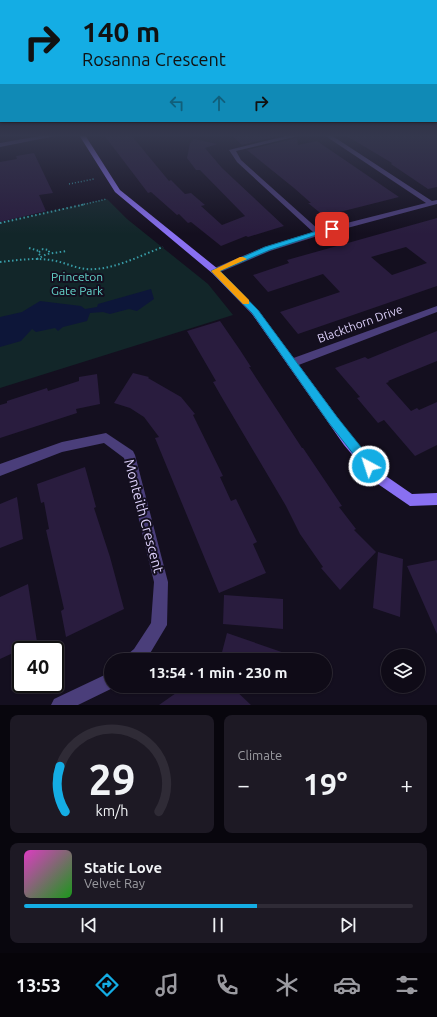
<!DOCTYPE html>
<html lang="en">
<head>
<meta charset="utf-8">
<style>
  :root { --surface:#0f0b17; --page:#1d1924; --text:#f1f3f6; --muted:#9b9ba1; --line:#2f2b36; --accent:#14ade4 }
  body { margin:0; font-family:Ubuntu,sans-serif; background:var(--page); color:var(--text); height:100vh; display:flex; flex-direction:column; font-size:15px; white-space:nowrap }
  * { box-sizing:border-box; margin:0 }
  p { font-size:13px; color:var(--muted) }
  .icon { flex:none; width:22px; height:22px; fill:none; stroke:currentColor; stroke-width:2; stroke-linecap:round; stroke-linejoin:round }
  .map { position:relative; height:705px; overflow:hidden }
  .sheet { display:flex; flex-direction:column; gap:10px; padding:10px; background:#08060d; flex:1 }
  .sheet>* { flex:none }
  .guide { position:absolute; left:0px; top:0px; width:437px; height:122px; box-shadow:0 1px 3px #0004,0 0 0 1px var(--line); background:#14ade4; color:#111; overflow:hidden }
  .buttons { position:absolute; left:381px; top:649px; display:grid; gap:8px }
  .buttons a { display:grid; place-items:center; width:44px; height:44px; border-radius:50%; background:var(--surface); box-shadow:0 1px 3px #0004,0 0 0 1px var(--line); font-size:20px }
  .speed { position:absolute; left:12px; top:641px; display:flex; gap:8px; font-size:20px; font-weight:700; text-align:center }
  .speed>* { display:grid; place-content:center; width:52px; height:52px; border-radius:50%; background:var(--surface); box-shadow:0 1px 3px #0004,0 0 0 1px var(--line); line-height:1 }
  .speed .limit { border:2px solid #111; border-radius:6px; background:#fff; color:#111 }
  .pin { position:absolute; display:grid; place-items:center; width:34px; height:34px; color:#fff; margin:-17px; border-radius:8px; box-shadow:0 2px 6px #0006 }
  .me { position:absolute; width:44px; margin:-22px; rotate:320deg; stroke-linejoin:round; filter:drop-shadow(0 0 3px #0008) }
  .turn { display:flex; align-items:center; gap:14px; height:84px; padding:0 16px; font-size:18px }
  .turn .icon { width:52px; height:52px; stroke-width:2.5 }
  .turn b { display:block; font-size:28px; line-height:34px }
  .lanes { display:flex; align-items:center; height:38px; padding:0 16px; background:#0003; justify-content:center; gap:20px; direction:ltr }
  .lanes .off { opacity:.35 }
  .big { font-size:30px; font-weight:600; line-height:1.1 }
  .sheet .card { flex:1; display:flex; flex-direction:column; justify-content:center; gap:6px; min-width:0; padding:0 14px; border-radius:8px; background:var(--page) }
  .sheet .dial { align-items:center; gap:0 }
  .dial svg { height:104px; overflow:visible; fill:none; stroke:var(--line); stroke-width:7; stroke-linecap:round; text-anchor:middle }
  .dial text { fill:var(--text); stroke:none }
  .song { display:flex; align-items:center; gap:12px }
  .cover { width:48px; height:48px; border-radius:6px; background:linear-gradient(135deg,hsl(310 70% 55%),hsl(120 70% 35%)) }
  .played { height:4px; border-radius:2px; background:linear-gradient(90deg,var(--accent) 60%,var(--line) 60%) }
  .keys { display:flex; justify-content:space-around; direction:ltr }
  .heat { display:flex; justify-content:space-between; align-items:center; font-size:22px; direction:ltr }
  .sheet .tiles { flex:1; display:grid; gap:10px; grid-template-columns:1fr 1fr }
  .card:last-child { grid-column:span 2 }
  .trip { position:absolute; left:104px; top:653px; width:228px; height:40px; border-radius:20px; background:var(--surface); box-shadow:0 1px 3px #0004,0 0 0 1px var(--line); font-weight:600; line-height:40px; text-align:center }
  .dock { display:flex; height:64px; justify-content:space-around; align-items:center; background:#060409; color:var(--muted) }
  .dock .icon { width:28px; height:28px }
  .dock .active { color:var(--accent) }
  .dock b { font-size:18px; color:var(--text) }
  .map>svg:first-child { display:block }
  .green { fill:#122629 }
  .water { fill:#0d1639 }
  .building { fill:#291c3e; fill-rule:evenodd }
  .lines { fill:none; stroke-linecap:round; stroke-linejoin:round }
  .path-far1 { stroke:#389ca7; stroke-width:1.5; stroke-dasharray:1 2; stroke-linecap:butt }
  .path { stroke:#389ca7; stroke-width:2; stroke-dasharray:1.5 2.5; stroke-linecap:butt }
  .street { fill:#4a3e7a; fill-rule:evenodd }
  .secondary { fill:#8970f2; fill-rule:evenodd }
  .route { fill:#14ade4; stroke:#0d7094 }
  .slow { fill:#f59e0b }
  .labels { text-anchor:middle; stroke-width:4; stroke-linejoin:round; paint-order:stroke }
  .park-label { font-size:12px; fill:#64d4ca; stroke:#140f1f }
  .street-label { font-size:12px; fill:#ddd1fb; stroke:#140f1f }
  .near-street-label { font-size:14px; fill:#ddd1fb; stroke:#140f1f }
</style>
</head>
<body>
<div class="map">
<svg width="437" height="705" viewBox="0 0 437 705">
  <rect width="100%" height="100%" fill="#140f1f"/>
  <path class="green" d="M 107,199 L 127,219 L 208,284 L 233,315 L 0,388 L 0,222 Z"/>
  <path class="water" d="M 151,289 L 154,299 L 137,311 L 129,309 L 110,314 L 103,312 L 90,313 L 87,321 L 63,327 L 58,331 L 55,328 L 36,332 L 32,329 L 21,341 L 0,347 L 0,317 L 22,312 L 40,301 L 81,306 L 85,309 L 97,307 L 98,304 Z"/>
  <path class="building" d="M 104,135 L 131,135 L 169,181 L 171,180 L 185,194 L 191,193 L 205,205 L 201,206 L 222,225 L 245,216 L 200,170 L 196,170 L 187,158 L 190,143 L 194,139 L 217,144 L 205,148 L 222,168 L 284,226 L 248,237 L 246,236 L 221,246 L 191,222 L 188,223 L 179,214 L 177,215 L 151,192 L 148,193 Z
    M 231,135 L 282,135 L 242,145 Z
    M 345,135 L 437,135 L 437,187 L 428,189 L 391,164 L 392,163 Z
    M 297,138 L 298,145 L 317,141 L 399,197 L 324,216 L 308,203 L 311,203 L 294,188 L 247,150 Z
    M 34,153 L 53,193 L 39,195 L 46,211 L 0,222 L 0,162 L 17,159 L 16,156 Z
    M 437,218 L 437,286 L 298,334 L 280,312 L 340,292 L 323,274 L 268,292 L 253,275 L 289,263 L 287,260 ZM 406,247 L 427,263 L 392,275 L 371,257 Z
    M 220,321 L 240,350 L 251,367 L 249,367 L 302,448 L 303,448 L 342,506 L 339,507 L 356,529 L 354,530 L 376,552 L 340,590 L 321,568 L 323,567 L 300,534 L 286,506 L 221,396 L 213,382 L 216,381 L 187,331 Z
    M 437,331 L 437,361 L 388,381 L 389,382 L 386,383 L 411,411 L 417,408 L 419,410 L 437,402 L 437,445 L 415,456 L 384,420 L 378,423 L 357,398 L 360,397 L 335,368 L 365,357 L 368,359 Z
    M 133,373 L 149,377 L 148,378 L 181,397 L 195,414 L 193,415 L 223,476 L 220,477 L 231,501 L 236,499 L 257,542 L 253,544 L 266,573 L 219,593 L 155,438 L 159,437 L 144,417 L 130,408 L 114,403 Z
    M 97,374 L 100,404 L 76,409 L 77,413 L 0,438 L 0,405 L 7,403 L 7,401 L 47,388 L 48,391 L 79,381 L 79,377 Z
    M 85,467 L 96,507 L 94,508 L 110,557 L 124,609 L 66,637 L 61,611 L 64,609 L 46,530 L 49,529 L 44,502 L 41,503 L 37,484 Z
    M 17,497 L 23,539 L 0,548 L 0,504 Z
    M 378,552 L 403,559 L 400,617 L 373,608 Z
    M 437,560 L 437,634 L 407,566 Z
    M 28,584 L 37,642 L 0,659 L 0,597 Z
    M 224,595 L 283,599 L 283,629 L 223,624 Z
    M 227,633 L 299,658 L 298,660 L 220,660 Z
    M 186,686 L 231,686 L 251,705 L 159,705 Z"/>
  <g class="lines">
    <path class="path-far1" d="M 69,184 L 94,179
      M 81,205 L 107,199"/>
    <path class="path" d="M 0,223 L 86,204
      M 29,248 L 39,251
      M 40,255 L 38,253 L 43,249 L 49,250 L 49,253
      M 37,259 L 47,254 L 67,251
      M 0,262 C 19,260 37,257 56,261 C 66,263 75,268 86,269 C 112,271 139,256 163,247"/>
    <path class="street" d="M 45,135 L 60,135 L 0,147 L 0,143 Z
      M 290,135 L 302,135 L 236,151 L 241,160 L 319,230 L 426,203 L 324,135 L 331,135 L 432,201 L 437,200 L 437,204 L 321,235 L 270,251 L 218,273 L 212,273 L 211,271 L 212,269 L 264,247 L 313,232 L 237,162 L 229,150 Z
      M 437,306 L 437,312 L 296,366 L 288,366 L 287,363 L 288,360 Z
      M 106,433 L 133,451 L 135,455 L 168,582 L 167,625 L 146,660 L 126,660 L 128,654 L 134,649 L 151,623 L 154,582 L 124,458 L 104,443 L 62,452 L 0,476 L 0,464 L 62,442 Z
      M 111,672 L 111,686 L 117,686 L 78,705 L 51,705 L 54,699 Z"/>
    <path class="secondary" d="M 79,135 L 85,135 L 120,190 L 218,269 L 258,310 L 352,437 L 383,474 L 412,494 L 437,493 L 437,505 L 410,506 L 375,482 L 344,445 L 252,314 L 212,273 L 115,192 Z"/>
  </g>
  <linearGradient id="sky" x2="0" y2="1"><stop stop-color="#0b0811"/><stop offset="0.58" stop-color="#34374d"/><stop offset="1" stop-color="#34374d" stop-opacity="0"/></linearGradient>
  <rect width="437" height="234" fill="url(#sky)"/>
  <path class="route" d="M 330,227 L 335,229 L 270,250 L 220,271 L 258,310 L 337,417 L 373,462 L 374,466 L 373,469 L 369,471 L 365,469 L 329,423 L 252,313 L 211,271 L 265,247 Z"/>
  <path class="slow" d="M 240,257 L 243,257 L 247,259 L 220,271 L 249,300 L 249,304 L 243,304 L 211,271 Z"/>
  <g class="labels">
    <g class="park-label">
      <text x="77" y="281">Princeton<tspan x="77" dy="14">Gate Park</tspan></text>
    </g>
    <g class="street-label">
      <text transform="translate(360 324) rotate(-20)" y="4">Blackthorn Drive</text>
    </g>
    <g class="near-street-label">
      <text transform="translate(144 516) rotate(75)" y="5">Monteith Crescent</text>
    </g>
  </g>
</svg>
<div class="buttons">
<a><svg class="icon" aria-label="layers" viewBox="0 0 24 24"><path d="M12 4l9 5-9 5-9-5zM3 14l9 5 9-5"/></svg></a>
</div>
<div class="speed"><div class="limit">40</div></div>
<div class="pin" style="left:332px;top:229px;background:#d93025"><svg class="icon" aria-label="arrive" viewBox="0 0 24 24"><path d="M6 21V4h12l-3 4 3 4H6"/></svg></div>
<svg class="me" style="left:369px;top:466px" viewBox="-20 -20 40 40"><circle r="17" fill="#14ade4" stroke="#fff" stroke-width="3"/><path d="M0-11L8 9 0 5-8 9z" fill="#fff"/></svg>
<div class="trip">13:54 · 1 min · 230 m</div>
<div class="guide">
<div class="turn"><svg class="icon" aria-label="right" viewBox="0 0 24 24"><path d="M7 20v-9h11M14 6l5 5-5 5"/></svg><div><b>140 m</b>Rosanna Crescent</div></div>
<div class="lanes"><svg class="icon off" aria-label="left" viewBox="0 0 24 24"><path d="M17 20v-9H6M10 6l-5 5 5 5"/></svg><svg class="icon off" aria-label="ahead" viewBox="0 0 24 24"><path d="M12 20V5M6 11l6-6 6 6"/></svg><svg class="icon" aria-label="right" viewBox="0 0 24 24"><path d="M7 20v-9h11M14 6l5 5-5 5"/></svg></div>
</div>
</div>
<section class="sheet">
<div class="tiles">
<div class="card dial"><svg viewBox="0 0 100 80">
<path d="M14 69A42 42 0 1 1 86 69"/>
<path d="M14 69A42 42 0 0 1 10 34" stroke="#14ade4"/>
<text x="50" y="56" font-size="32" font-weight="700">29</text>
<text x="50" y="72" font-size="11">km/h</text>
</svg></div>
<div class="card"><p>Climate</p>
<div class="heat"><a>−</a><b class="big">19°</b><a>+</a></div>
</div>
<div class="card">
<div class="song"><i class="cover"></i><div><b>Static Love</b><p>Velvet Ray</p></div></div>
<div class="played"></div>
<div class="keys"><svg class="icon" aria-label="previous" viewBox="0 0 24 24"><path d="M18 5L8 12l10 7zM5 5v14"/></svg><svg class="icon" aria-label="pause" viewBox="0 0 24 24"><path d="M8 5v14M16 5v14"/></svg><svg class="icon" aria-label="next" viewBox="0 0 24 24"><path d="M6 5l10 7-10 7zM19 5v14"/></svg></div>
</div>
</div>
</section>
<nav class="dock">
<b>13:53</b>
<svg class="icon active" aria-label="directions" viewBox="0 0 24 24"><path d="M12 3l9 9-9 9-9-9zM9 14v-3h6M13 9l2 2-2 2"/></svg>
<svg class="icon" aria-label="music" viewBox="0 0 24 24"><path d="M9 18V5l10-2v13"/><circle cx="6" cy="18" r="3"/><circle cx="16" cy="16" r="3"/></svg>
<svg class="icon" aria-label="phone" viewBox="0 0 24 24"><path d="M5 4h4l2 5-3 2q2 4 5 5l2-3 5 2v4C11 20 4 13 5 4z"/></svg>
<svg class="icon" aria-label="climate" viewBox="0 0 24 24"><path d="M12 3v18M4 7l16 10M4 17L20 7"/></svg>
<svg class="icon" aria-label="car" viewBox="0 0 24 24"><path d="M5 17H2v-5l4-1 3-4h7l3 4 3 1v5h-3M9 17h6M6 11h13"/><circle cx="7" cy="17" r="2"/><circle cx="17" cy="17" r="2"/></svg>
<svg class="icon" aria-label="filters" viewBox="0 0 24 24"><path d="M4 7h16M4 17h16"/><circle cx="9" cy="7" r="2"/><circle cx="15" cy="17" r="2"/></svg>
</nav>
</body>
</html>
